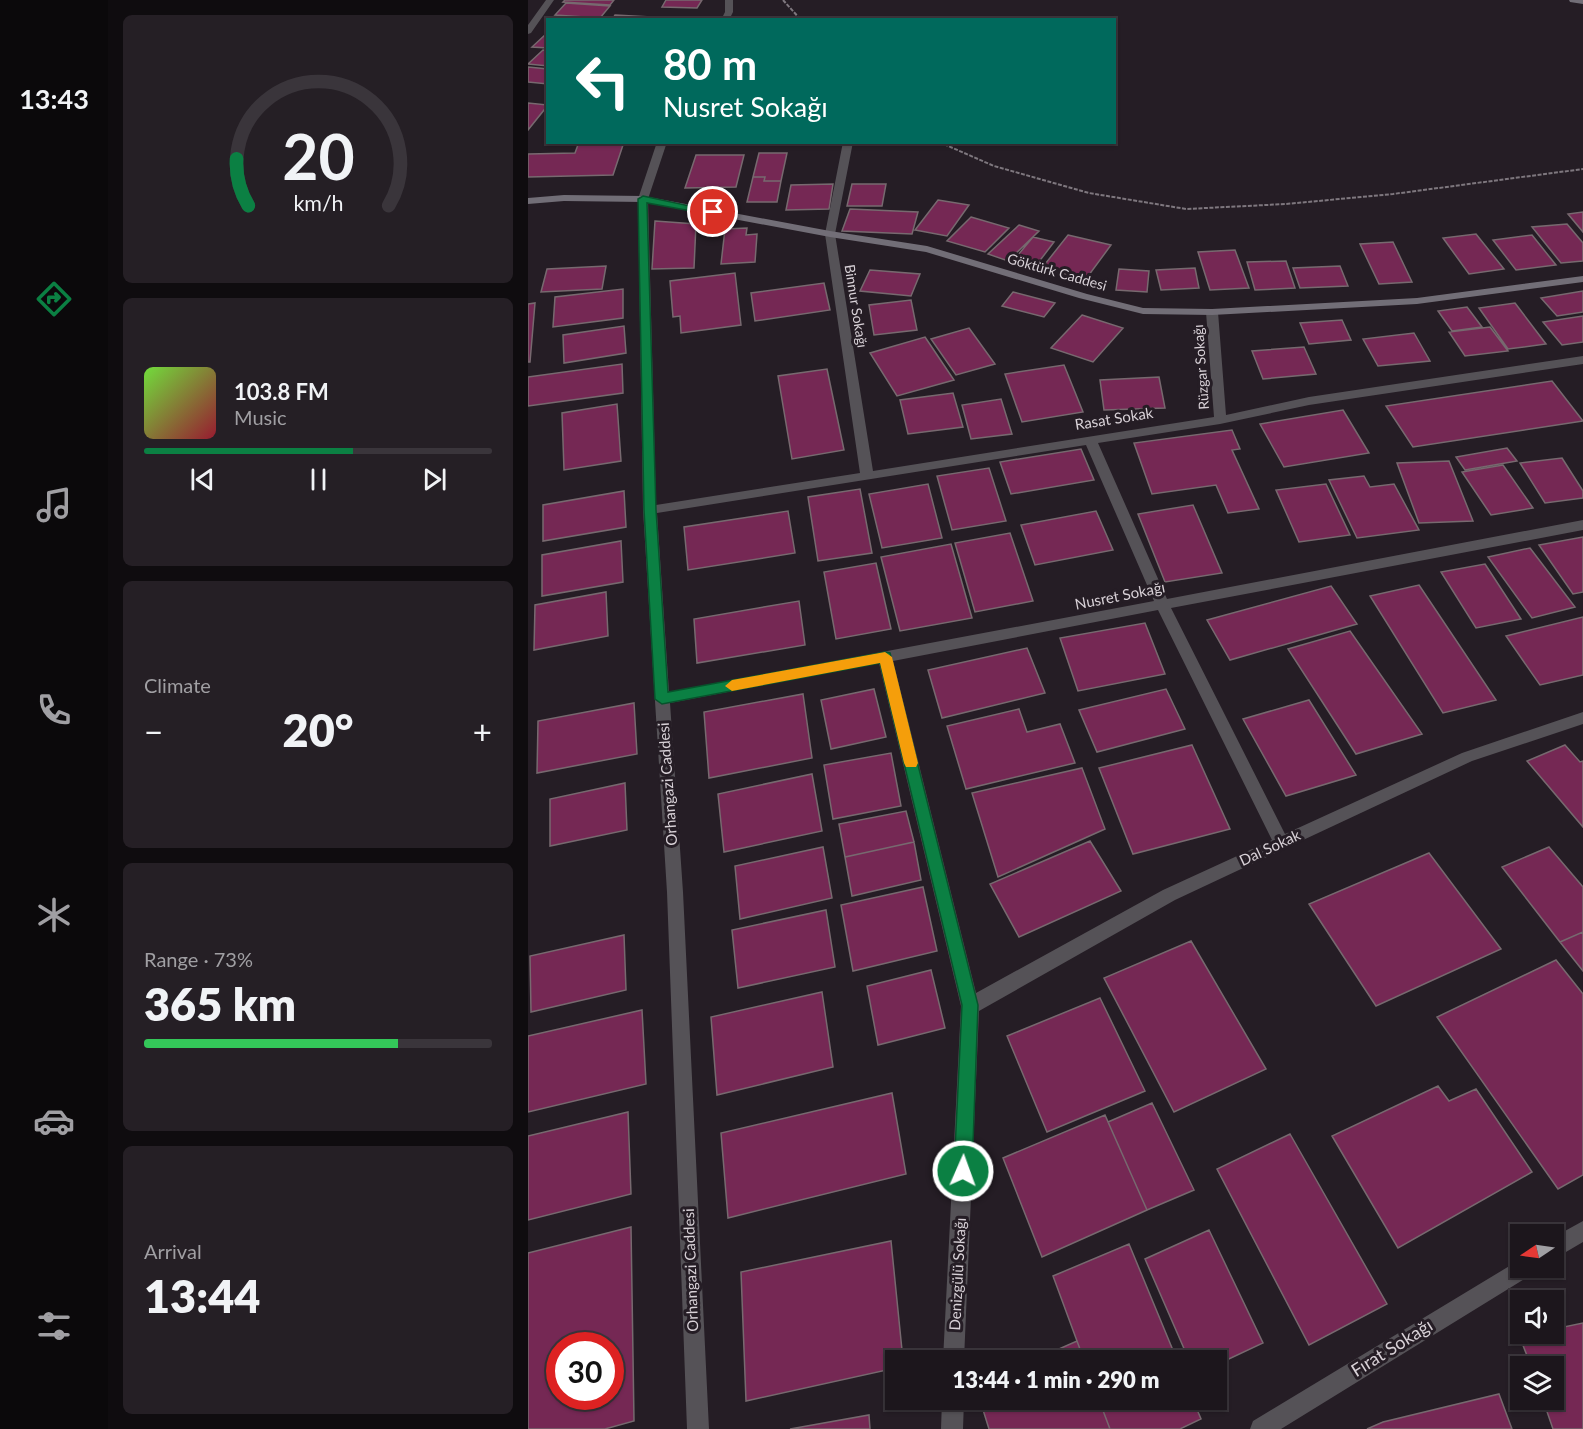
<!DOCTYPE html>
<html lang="en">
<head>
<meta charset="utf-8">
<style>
  :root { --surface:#1c161c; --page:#251f25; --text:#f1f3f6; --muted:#a09fa3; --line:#3a353b; --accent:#0b8043 }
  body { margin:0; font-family:Lato,sans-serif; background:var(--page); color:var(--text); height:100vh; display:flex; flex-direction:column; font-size:22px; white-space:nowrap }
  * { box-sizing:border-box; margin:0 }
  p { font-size:20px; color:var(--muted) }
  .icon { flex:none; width:33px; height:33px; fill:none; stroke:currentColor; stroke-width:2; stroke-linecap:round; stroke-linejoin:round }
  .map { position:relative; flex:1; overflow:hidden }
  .drawer { display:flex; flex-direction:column; gap:15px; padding:15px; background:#0f0c0f; width:420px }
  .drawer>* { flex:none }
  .banner { position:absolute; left:18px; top:18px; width:570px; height:126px; border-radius:0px; box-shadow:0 2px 4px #0004,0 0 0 2px var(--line); background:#00695c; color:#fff; overflow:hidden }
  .needle { width:39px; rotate:257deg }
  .buttons { position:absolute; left:982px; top:1224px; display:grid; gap:12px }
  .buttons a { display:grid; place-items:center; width:54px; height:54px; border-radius:0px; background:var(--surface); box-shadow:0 2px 4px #0004,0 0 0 2px var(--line); font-size:30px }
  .speed { position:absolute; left:18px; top:1332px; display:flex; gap:12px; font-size:30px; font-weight:700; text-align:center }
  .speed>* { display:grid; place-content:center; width:78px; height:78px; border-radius:50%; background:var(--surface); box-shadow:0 2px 4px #0004,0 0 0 2px var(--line); line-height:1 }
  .speed .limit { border:9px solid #d22; background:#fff; color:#111 }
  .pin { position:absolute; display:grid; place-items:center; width:51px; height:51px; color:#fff; margin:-26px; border:3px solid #fff; border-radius:50%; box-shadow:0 2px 6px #0007 }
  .me { position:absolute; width:66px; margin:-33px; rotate:2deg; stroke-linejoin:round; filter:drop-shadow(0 0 4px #0008) }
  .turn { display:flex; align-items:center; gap:21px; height:126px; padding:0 18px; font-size:27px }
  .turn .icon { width:78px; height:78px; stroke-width:2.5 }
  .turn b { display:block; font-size:42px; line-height:51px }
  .big { font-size:45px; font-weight:800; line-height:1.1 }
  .drawer .tile { flex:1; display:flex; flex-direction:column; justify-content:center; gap:9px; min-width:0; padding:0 21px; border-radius:9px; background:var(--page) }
  .drawer .dial { align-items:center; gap:0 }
  .dial svg { height:156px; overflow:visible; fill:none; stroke:var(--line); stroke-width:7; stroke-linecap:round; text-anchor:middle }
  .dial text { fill:var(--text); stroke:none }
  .song { display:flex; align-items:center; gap:18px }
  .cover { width:72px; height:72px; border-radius:9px; background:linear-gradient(135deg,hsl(100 70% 55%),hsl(350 70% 35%)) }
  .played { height:6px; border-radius:3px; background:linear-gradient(90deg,var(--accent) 60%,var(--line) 60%) }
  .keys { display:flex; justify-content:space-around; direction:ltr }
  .heat { display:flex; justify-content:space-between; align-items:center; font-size:33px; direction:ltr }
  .charge { height:9px; border-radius:4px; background:linear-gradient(90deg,#34c759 73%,var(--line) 0) }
  .trip { position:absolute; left:357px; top:1350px; width:342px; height:60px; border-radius:0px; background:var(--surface); box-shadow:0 2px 4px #0004,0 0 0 2px var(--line); font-weight:800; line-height:60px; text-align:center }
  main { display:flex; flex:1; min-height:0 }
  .tab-bar { display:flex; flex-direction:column; width:108px; justify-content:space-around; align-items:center; background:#0b090b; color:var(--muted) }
  .tab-bar .icon { width:42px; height:42px }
  .tab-bar .active { color:var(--accent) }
  .tab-bar b { font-size:27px; color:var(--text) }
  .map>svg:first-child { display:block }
  .building { fill:#752854; stroke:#77696f; stroke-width:1.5; fill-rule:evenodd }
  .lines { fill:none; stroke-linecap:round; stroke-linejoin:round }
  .path { stroke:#7e777e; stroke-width:2; stroke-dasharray:4 1.5; stroke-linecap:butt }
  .street { fill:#555257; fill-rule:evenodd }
  .secondary { fill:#726e77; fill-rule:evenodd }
  .route { fill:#0b8043; stroke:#07532c; stroke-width:1.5 }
  .slow { fill:#f59e0b }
  .labels { text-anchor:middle; stroke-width:6; stroke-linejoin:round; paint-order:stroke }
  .far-street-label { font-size:14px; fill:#d8d1d7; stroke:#251d25 }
  .street-label { font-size:15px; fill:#d8d1d7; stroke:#251d25 }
  .near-street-label { font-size:18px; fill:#d8d1d7; stroke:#251d25 }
</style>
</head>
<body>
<main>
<nav class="tab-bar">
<b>13:43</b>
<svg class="icon active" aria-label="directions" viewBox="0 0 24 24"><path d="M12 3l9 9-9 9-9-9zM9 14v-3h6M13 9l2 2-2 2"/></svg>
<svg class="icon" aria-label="music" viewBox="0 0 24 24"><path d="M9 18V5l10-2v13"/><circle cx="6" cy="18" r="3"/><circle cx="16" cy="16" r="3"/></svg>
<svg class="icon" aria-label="phone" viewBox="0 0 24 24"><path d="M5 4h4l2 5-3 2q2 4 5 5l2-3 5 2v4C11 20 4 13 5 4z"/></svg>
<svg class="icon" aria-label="climate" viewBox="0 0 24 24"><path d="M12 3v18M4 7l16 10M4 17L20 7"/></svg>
<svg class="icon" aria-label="car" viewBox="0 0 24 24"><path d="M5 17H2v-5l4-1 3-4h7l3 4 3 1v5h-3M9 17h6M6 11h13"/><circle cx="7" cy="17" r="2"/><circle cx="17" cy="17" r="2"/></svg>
<svg class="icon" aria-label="filters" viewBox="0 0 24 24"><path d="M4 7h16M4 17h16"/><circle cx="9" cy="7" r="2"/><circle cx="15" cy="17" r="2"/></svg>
</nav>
<section class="drawer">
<div class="tile dial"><svg viewBox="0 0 100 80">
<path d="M14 69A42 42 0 1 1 86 69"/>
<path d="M14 69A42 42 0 0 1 8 45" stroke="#0b8043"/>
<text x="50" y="56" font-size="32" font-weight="700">20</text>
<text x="50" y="72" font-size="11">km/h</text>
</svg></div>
<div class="tile">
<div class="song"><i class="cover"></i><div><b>103.8 FM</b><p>Music</p></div></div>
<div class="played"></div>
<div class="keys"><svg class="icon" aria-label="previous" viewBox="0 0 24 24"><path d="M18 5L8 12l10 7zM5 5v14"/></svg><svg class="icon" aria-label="pause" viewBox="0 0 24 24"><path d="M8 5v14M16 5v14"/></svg><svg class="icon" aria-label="next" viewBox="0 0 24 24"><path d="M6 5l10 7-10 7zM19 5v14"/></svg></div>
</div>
<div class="tile"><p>Climate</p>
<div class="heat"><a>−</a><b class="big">20°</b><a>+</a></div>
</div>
<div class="tile"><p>Range · 73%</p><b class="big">365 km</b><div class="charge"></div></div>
<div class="tile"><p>Arrival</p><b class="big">13:44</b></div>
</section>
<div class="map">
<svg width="1055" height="1429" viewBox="0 0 1055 1429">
  <rect width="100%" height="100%" fill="#251d25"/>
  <path class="building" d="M 37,0 L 86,0 L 82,5 L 35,2 Z
    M 138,0 L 174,0 L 169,8 L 134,7 Z
    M 38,3 L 82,6 L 72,18 L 27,15 Z
    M 87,15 L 122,17 L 119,20 L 84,20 Z
    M 18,34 L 20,48 L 4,47 Z
    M 15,50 L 20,51 L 20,66 L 0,64 Z
    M 0,67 L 20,69 L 20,84 L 0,82 Z
    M 0,103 L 20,105 L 0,130 Z
    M 51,142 L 96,142 L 85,175 L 0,177 L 0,154 L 47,153 Z
    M 231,153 L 259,153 L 253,181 L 236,181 L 237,177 L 225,177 Z
    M 168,155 L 216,155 L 208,187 L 157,188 Z
    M 225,177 L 237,177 L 236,181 L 253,181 L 249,202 L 219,202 Z
    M 305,184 L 301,209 L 258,210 L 263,185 Z
    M 324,184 L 358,184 L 354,206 L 319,206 Z
    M 410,200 L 441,205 L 419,236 L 387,230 Z
    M 322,209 L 390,212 L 384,234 L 314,231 Z
    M 1055,212 L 1055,232 L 1040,214 Z
    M 443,217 L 481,228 L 457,252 L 419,241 Z
    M 127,221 L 168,224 L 166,268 L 124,269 Z
    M 1039,224 L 1055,243 L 1055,261 L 1033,263 L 1004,227 Z
    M 491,225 L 511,231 L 480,261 L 460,254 Z
    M 219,228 L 218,235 L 229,234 L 227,262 L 193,264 L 197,229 Z
    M 948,234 L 976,269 L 941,274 L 915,238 Z
    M 540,235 L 583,245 L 558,279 L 514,268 Z
    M 1004,235 L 1028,265 L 988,270 L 965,240 Z
    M 505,237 L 526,242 L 507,267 L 485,261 Z
    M 865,242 L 884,282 L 851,284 L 832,244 Z
    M 707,250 L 721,288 L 682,290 L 670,252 Z
    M 758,261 L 767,288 L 727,290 L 719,262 Z
    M 78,266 L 74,289 L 13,292 L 19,269 Z
    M 812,266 L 820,286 L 772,288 L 765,268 Z
    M 667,268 L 671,288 L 633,290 L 628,270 Z
    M 591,269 L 621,271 L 619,292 L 588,290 Z
    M 342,270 L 392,274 L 383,296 L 332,291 Z
    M 207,273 L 213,325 L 153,333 L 152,316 L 145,317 L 142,281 Z
    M 296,283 L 302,310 L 227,321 L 223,293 Z
    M 95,289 L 95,318 L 25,327 L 27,297 Z
    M 1055,291 L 1055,312 L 1029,316 L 1013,298 Z
    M 485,292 L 527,303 L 516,317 L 474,306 Z
    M 383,300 L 389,330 L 346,335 L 341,305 Z
    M 7,303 L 2,362 L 0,362 L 0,304 Z
    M 987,303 L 1018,344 L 980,349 L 951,308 Z
    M 939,307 L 954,327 L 924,331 L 910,311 Z
    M 554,315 L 595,328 L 565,362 L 523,348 Z
    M 1055,316 L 1055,342 L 1034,345 L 1015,322 Z
    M 814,320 L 823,340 L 781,344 L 772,323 Z
    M 96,326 L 98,353 L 36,363 L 35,335 Z
    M 962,327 L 980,351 L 937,356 L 921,332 Z
    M 441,328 L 467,364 L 428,375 L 403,339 Z
    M 886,333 L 902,361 L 850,366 L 835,339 Z
    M 397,337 L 426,380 L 369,396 L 342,353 Z
    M 776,347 L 788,374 L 735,379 L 724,351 Z
    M 94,364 L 95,393 L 0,406 L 0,377 Z
    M 536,365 L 555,412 L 494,422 L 477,374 Z
    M 299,369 L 316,450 L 264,459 L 250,376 Z
    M 631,377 L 637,408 L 576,410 L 572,380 Z
    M 1024,381 L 1055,421 L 885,447 L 858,406 Z
    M 425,393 L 435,427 L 380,434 L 372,400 Z
    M 473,399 L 484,434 L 443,439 L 434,405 Z
    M 89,404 L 93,461 L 36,470 L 34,413 Z
    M 815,410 L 841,453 L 756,467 L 732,424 Z
    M 704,430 L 712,449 L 704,450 L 731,509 L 700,513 L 688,485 L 624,494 L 606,443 Z
    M 979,448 L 989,461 L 937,470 L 928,457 Z
    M 553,449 L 566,480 L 483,494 L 472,462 Z
    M 1034,458 L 1055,491 L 1055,498 L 1017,503 L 992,463 Z
    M 921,461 L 945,521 L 891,523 L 869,463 Z
    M 975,465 L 1005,508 L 963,515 L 934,472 Z
    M 461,468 L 478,521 L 424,530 L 409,476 Z
    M 836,476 L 842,487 L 866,484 L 891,530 L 829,538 L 801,480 Z
    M 400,484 L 414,538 L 354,548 L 341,494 Z
    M 798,484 L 822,535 L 771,542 L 748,490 Z
    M 332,489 L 344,553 L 290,561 L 280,497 Z
    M 96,491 L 98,527 L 15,541 L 15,505 Z
    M 665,505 L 694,573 L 637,582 L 610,514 Z
    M 260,511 L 267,553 L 160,570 L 156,527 Z
    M 568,511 L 585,550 L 507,565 L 493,525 Z
    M 482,533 L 505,601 L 447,612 L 427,543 Z
    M 1055,537 L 1055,592 L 1045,594 L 1011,545 Z
    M 93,541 L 95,582 L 14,596 L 14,555 Z
    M 423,544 L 444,618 L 372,631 L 353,557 Z
    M 1002,548 L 1047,607 L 1004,618 L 960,557 Z
    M 348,563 L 363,629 L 308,639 L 296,572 Z
    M 957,564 L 993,619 L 948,628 L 913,572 Z
    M 891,585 L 968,700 L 915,713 L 842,596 Z
    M 803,586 L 829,624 L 702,660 L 679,620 Z
    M 78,592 L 80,636 L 6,650 L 7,605 Z
    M 271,601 L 277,645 L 169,663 L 166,619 Z
    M 1055,617 L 1055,675 L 1012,685 L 978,636 Z
    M 617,623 L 637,674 L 550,691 L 532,638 Z
    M 822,631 L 894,734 L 828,754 L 760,649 Z
    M 499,648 L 517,693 L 414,718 L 400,670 Z
    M 346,689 L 358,737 L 303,749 L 293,700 Z
    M 638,689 L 657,729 L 569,752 L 551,710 Z
    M 275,694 L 284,758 L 181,778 L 176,712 Z
    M 781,700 L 828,775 L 758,796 L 715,719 Z
    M 106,703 L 109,754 L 9,773 L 10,721 Z
    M 491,709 L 499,732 L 532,724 L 547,763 L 438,789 L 419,726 Z
    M 664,745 L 702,829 L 605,854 L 571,768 Z
    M 1037,745 L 1052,762 L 1055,761 L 1055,827 L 999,761 Z
    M 363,753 L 373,806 L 305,819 L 296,765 Z
    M 554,768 L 577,829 L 470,877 L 444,793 Z
    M 284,774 L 294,831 L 196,852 L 190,794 Z
    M 97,783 L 99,830 L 22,846 L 22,799 Z
    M 378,811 L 386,842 L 317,857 L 311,824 Z
    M 562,841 L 593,891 L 491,937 L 462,884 Z
    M 386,842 L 393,880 L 324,896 L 317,857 Z
    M 295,847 L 304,898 L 212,919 L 207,866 Z
    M 1021,847 L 1055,887 L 1055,932 L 1032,942 L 974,867 Z
    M 901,853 L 973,949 L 848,1006 L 781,904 Z
    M 395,887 L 409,951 L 325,971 L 313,905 Z
    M 298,910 L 307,967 L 210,988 L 204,930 Z
    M 1055,932 L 1055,971 L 1032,942 Z
    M 96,935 L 98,990 L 3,1012 L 2,956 Z
    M 663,941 L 738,1069 L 646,1112 L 576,978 Z
    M 1028,960 L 1055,994 L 1055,1175 L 1030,1189 L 909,1017 Z
    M 403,970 L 417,1028 L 350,1045 L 339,986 Z
    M 294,992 L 305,1067 L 189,1095 L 183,1017 Z
    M 572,998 L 617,1091 L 519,1132 L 479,1036 Z
    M 114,1010 L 118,1084 L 0,1112 L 0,1036 Z
    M 910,1086 L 921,1101 L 948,1089 L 1004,1172 L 870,1248 L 804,1136 Z
    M 364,1093 L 378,1174 L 200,1218 L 193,1133 Z
    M 624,1103 L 666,1190 L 619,1210 L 580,1122 Z
    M 100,1112 L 103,1194 L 0,1220 L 0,1136 Z
    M 577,1115 L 619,1210 L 514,1257 L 475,1158 Z
    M 762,1134 L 859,1304 L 781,1345 L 689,1169 Z
    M 103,1227 L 106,1421 L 77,1429 L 0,1429 L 0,1253 ZM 32,1346 L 82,1346 L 82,1396 L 32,1396 Z
    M 681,1230 L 735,1343 L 688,1365 L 688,1360 L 661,1360 L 617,1259 Z
    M 363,1241 L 375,1360 L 368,1360 L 368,1368 L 218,1401 L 213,1272 Z
    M 601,1244 L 649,1360 L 556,1360 L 525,1276 Z
    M 1055,1323 L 1055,1429 L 1025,1429 L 1015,1400 L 1026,1400 L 1026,1366 L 1003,1366 L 991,1335 L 1026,1334 L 1026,1329 Z
    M 549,1341 L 556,1360 L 506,1360 Z
    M 971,1394 L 984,1429 L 839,1429 L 855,1422 Z
    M 452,1400 L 571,1400 L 582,1429 L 461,1429 Z
    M 571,1400 L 665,1400 L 673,1419 L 652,1429 L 582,1429 Z
    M 341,1415 L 342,1429 L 262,1429 Z"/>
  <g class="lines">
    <path class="path" d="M 255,0 L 273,20
      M 411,142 L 466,166 L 561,193 L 658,209 L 758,204 L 865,194 L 1055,169"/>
    <path class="street" d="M 18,0 L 26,0 L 3,33 L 0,34 L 0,25 Z
      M 197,0 L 205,0 L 205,12 L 201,20 L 193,20 L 197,12 Z
      M 129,142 L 139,142 L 120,199 L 128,505 L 332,473 L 297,234 L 315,142 L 325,142 L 307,234 L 345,471 L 686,417 L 678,312 L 684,309 L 690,312 L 698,415 L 781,397 L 1055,356 L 1055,364 L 781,405 L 692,424 L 570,443 L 639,599 L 1055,520 L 1055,530 L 643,608 L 757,834 L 934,753 L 1055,712 L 1055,724 L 944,761 L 647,900 L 451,1011 L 436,1360 L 415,1360 L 433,1006 L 351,663 L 142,703 L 155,892 L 181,1429 L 159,1429 L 139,892 L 115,510 L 110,199 ZM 558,445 L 626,601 L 141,692 L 129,513 ZM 630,610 L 744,840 L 635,890 L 448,993 L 365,661 Z
      M 1055,1221 L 1055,1242 L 1026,1259 L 1026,1237 Z
      M 993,1259 L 993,1268 L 1006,1268 L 1003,1275 L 753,1429 L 722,1429 L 725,1421 Z
      M 414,1400 L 436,1400 L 435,1429 L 413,1429 Z"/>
    <path class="secondary" d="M 1041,0 L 1055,0 L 1055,4 L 1042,2 Z
      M 36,195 L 115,196 L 302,231 L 399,246 L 559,294 L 615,308 L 684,309 L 889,298 L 1055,276 L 1055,282 L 889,304 L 684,315 L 615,314 L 551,298 L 398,252 L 302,237 L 115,202 L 36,201 L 0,204 L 0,198 Z"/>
  </g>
  <path class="route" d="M 115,196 L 190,212 L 185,215 L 119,203 L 128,510 L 140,692 L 357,652 L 362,653 L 450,1005 L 444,1171 L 441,1177 L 435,1180 L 429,1177 L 426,1171 L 434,1005 L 352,663 L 134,704 L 127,699 L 116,510 L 110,199 Z"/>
  <path class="slow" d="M 357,652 L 364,657 L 390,763 L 388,767 L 378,767 L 376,763 L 352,663 L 204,691 L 197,686 L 204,680 Z"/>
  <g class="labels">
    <g class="far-street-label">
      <text transform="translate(529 272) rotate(16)" y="5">Göktürk Caddesi</text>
      <text transform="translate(328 306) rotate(81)" y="5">Binnur Sokağı</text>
      <text transform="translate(673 367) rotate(-94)" y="5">Rüzgar Sokağı</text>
    </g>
    <g class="street-label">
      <text transform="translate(586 419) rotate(-9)" y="5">Rasat Sokak</text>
      <text transform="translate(592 596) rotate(-11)" y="5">Nusret Sokağı</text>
      <text transform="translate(140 784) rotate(-94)" y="5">Orhangazi Caddesi</text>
      <text transform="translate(742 848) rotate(-25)" y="5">Dal Sokak</text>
      <text transform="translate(163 1270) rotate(-92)" y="5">Orhangazi Caddesi</text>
      <text transform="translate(430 1274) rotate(-87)" y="5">Denizgülü Sokağı</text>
    </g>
    <g class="near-street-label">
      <text transform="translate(864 1348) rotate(-32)" y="6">Fırat Sokağı</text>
    </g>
  </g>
</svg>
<div class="buttons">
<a><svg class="needle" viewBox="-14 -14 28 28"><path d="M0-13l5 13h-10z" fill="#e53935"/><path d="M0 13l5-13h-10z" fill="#a09fa3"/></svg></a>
<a><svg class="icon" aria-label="sound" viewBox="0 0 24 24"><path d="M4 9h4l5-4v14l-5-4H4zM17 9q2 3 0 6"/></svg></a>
<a><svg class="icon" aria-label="layers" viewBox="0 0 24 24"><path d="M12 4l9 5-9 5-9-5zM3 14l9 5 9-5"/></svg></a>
</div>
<div class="speed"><div class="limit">30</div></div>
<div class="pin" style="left:185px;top:212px;background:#d93025"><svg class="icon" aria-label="arrive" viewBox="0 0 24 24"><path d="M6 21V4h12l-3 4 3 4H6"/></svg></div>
<svg class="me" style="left:435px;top:1171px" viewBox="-20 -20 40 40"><circle r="17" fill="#0b8043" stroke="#fff" stroke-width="3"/><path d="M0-11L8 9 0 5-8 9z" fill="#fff"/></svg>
<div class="trip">13:44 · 1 min · 290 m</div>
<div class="banner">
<div class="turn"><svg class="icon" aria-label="left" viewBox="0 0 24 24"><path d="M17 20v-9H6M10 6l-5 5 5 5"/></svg><div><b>80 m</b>Nusret Sokağı</div></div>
</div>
</div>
</main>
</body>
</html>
